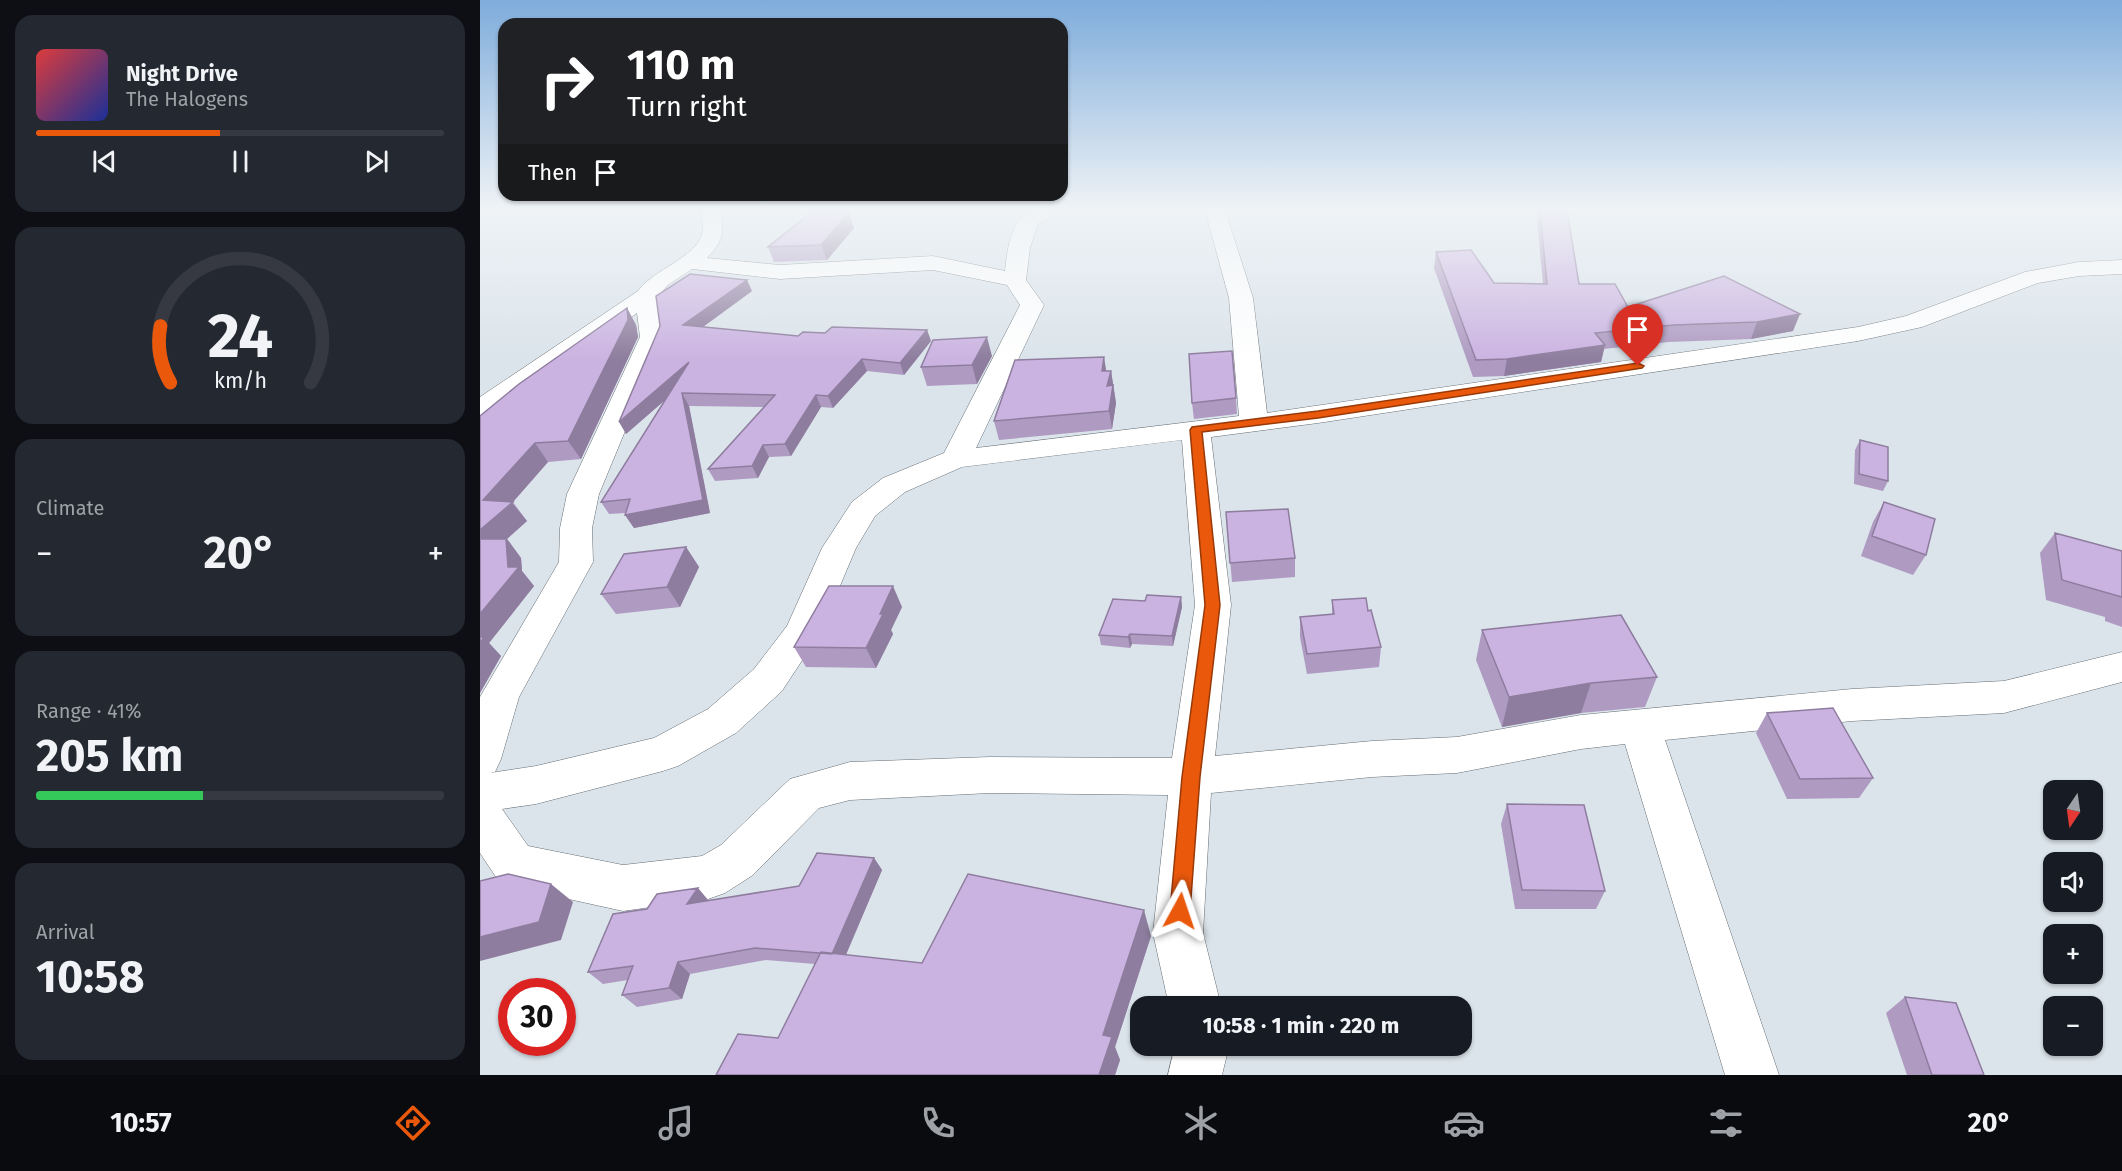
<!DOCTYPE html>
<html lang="en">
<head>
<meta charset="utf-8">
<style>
  :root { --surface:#171b24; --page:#242831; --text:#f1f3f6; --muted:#9ea1a6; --line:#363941; --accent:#ea580c }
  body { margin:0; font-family:"Fira Sans",sans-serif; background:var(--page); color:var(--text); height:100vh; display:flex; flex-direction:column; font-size:22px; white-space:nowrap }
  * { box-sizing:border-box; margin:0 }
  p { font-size:20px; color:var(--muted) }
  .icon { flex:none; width:33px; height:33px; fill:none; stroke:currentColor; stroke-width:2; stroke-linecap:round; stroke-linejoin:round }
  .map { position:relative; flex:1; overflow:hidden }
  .panel { display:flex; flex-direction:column; gap:15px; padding:15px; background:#0d0f14; width:480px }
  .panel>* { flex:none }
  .top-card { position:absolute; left:18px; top:18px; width:570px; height:183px; border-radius:18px; box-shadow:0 2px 4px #0004; background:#202124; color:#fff; overflow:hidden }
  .needle { width:39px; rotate:193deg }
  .buttons { position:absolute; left:1563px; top:780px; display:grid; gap:12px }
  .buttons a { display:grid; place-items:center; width:60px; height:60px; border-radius:12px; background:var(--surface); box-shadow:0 2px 4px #0004; font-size:30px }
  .speed { position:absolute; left:18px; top:978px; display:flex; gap:12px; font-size:30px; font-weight:700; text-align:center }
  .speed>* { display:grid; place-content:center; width:78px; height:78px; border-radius:50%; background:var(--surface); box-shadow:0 2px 4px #0004; line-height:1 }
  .speed .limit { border:9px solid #d22; background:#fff; color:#111 }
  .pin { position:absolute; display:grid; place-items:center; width:51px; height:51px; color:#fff; margin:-62px -26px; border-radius:50% 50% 50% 0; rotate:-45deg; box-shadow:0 0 6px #0007 }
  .pin .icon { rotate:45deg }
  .me { position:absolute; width:66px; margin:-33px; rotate:5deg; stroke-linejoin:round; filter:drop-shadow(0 0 4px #0008) }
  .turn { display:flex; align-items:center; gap:21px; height:126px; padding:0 30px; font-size:27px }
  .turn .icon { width:78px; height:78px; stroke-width:2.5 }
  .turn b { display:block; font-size:42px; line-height:51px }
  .then { display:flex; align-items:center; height:57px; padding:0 30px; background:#0003; gap:12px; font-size:22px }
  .big { font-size:45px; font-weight:700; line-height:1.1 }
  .panel .tile { flex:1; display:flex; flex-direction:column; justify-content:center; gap:9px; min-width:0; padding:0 21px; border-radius:18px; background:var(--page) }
  .panel .dial { align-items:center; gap:0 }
  .dial svg { height:156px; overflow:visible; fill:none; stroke:var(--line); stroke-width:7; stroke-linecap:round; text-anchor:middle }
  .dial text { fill:var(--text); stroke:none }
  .song { display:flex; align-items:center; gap:18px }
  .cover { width:72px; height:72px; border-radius:9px; background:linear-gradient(135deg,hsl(0 70% 55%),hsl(230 70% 35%)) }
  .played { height:6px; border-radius:3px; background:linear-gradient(90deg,var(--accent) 45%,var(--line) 45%) }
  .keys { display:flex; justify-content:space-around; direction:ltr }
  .heat { display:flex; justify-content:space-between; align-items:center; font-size:33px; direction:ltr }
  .charge { height:9px; border-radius:4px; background:linear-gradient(90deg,#34c759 41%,var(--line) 0) }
  .trip { position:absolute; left:650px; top:996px; width:342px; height:60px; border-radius:18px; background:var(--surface); box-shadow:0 2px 4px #0004; font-weight:700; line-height:60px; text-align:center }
  .tab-bar { display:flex; height:96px; justify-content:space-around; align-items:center; background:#090b0e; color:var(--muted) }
  .tab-bar .icon { width:42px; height:42px }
  .tab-bar .selected { color:var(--accent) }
  .tab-bar b { font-size:27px; color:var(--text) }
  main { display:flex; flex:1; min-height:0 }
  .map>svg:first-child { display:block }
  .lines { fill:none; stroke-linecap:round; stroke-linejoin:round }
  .minor-casing { stroke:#666e74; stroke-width:1 }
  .minor { fill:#fff; fill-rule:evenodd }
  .wall { fill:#af9ac2 }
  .shaded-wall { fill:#8e7d9e }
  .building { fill:#cbb3e1; stroke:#8e7d9e; stroke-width:1.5 }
  .route { fill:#ea580c; stroke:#983908; stroke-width:1.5 }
</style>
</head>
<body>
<main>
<section class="panel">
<div class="tile">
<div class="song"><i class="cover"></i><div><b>Night Drive</b><p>The Halogens</p></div></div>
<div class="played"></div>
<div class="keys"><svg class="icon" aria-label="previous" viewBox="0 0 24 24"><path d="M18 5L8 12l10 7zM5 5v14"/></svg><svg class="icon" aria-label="pause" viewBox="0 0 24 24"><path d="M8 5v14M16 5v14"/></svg><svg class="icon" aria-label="next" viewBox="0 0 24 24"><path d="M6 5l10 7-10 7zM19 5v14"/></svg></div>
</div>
<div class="tile dial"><svg viewBox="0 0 100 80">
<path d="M14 69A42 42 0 1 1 86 69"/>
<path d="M14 69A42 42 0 0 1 9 40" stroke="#ea580c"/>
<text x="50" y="56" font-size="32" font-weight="700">24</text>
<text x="50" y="72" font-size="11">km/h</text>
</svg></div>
<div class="tile"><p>Climate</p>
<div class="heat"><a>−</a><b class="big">20°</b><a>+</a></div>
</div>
<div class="tile"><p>Range · 41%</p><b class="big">205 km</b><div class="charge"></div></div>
<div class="tile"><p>Arrival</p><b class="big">10:58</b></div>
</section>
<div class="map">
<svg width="1642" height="1075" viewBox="0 0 1642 1075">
  <rect width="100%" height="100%" fill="#dbe4eb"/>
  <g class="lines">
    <g class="minor-casing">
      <path id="minor" d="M 221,210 L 241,210 C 244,232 244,241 227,258 L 300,265 L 453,256 L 525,271 C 527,252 530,221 550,211 C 557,207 570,210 579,210 L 576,214 L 558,224 L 550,248 L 546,280 L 564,305 L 496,448 L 759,416 L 749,298 L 725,210 L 745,210 L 773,298 L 787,413 L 1378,327 L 1426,316 L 1545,272 L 1599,262 L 1642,260 L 1642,274 L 1599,276 L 1558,283 L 1442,327 L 1378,341 L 838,423 L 731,437 L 751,605 L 735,756 L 892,741 L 977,737 L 1101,715 L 1372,689 L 1524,681 L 1642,652 L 1642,682 L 1524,713 L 1372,721 L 1185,740 L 1299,1075 L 1245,1075 L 1145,744 L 1101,749 L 977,773 L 892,777 L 731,793 L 723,933 L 741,1006 L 689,1006 L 673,933 L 688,795 L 510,793 L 370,800 L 339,808 L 273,875 L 245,893 L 228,899 L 143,911 L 34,887 L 18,880 L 0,853 L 0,697 L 79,562 L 80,528 L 87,494 L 160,337 L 157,313 L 10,415 L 0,417 L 0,397 L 158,291 C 173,270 216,257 222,234 C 224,227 222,218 221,210 ZM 212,269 L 300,279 L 453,270 L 527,285 L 540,305 L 464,453 L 403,478 L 372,502 L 342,548 L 307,626 L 274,669 L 228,709 L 174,738 L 56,766 L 10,773 L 15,772 L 21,759 L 39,697 L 113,562 L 112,528 L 119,494 L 184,337 L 178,296 L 188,285 ZM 702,440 L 715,605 L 692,758 L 510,757 L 370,762 L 310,779 L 241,845 L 222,856 L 143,865 L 48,846 L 22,809 L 56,804 L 183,771 L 198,766 L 256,733 L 302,691 L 340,633 L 376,548 L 395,516 L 425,492 L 482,467 Z
        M 695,1046 L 749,1046 L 742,1075 L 688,1075 Z"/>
    </g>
    <use href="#minor" class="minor"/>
  </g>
  <path class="wall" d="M 1056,210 L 1087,210 L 1099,284 L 1148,307 L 1244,276 L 1313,331 L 1271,339 L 1189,342 L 1124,349 L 1121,362 L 1024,376 L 993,377 L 954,268 L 956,252 L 1014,283 L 1063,284 Z
    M 374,228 L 347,260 L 294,262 L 288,247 Z
    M 272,291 L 223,327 L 318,336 L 345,333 L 447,330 L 451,341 L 424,375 L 387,371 L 353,408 L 341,407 L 311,456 L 289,457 L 278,478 L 235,481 L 228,469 L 284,407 L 209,406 L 230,513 L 154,528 L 145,515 L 146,513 L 129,514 L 121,502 L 184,401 L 146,434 L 180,326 Z
    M 147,308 L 156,325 L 158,337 L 101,459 L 68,462 L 33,502 L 47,521 L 27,539 L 41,558 L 42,571 L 54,586 L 9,643 L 21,656 L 0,693 L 0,416 Z
    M 512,356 L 497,384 L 447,386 L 441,367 Z
    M 627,371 L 631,371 L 636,403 L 632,429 L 519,440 L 514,421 Z
    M 756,398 L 757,414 L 714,419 L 712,403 Z
    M 1380,440 L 1408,481 L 1403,491 L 1374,484 L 1375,450 Z
    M 1404,502 L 1446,555 L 1433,575 L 1381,556 L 1393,522 Z
    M 746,512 L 815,558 L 815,577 L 752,582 Z
    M 1575,533 L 1642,551 L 1642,627 L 1625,621 L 1625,617 L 1566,600 L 1560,553 Z
    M 206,547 L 219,567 L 200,607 L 136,614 L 121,594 Z
    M 701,597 L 702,607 L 693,646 L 652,644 L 650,648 L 621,645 L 619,635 L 665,601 Z
    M 852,600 L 888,611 L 901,647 L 899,667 L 827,674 L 820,637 L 820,617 L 852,614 Z
    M 422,607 L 411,630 L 413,634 L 396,668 L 326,667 L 314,647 Z
    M 1002,630 L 1177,677 L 1165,707 L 1101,713 L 1022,727 L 996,660 Z
    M 1287,713 L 1393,778 L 1379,798 L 1307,799 L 1276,733 Z
    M 1027,804 L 1125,891 L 1116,909 L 1035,909 L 1021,824 Z
    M 394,858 L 402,870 L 366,955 L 442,963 L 671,936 L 635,1047 L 640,1060 L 635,1075 L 236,1075 L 298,1038 L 335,964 L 286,960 L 210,974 L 202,999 L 157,1007 L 142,995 L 148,980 L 123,984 L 108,972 L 229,901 L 319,886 Z
    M 1425,997 L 1504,1075 L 1427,1075 L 1406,1013 Z"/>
  <path class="shaded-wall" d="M 369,213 L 374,228 L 347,260 L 341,245 Z
    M 267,280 L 272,291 L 209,337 L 203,325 Z
    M 147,308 L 156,325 L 158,337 L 101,459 L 88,441 Z
    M 1320,314 L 1313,331 L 1271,339 L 1277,322 Z
    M 447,330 L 451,341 L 424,375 L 420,363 Z
    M 507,337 L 512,356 L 497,384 L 492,365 Z
    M 1125,345 L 1121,362 L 1024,376 L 1027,359 Z
    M 624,357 L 627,375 L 622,371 Z
    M 382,359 L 387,371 L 353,408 L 348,396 Z
    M 209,362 L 215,374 L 146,434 L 139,422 Z
    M 631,371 L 636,403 L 632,429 L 629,411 L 627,386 Z
    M 202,393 L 209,406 L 230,513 L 154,528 L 145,515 Z
    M 336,395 L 341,407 L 311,456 L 305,444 Z
    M 55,443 L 68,462 L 32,503 L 47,521 L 27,539 L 41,558 L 42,571 L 54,586 L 9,643 L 21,656 L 0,693 L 0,614 L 28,567 L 0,553 L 0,530 L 3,500 Z
    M 283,445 L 289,457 L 278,478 L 272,466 Z
    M 206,547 L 219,567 L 200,607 L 187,587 Z
    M 413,586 L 422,607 L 411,630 L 413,634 L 396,668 L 386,648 L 400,614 Z
    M 701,597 L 702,607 L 693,646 L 692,636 Z
    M 650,634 L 652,644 L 650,648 L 648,637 Z
    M 1111,683 L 1101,713 L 1022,727 L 1029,697 Z
    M 394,858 L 402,870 L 361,966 L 352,954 Z
    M 71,884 L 93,902 L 81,940 L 0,961 L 0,937 Z
    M 218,888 L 229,901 L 207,904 Z
    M 664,910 L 671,936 L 635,1047 L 640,1060 L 635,1075 L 619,1075 L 623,1035 Z
    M 198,962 L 210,974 L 202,999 L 189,988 Z"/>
  <path class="building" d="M 1060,210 L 1087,210 L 1099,284 L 1135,284 L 1148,307 L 1244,276 L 1320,314 L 1277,322 L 1194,325 L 1115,333 L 1125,345 L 1027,359 L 996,360 L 956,252 L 991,250 L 1014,283 L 1067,284 Z
    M 332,212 L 369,213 L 341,245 L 288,247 Z
    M 210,274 L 267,280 L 203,325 L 318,336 L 323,332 L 345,333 L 352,327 L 447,330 L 420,363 L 382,359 L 348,396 L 336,395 L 305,444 L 283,445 L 272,466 L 228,469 L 295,395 L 202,393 L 223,500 L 145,515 L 150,499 L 121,502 L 209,362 L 139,422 L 180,326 L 176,296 Z
    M 147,308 L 148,320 L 88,441 L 55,443 L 3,500 L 33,502 L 0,530 L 0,416 L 39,384 Z
    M 507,337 L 492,365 L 441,367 L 453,340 Z
    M 752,351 L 756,398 L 712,403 L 709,354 Z
    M 624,357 L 622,371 L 631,371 L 627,386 L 633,385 L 629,411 L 514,421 L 535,360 Z
    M 1380,440 L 1408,447 L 1408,481 L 1379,474 Z
    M 1404,502 L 1455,519 L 1446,555 L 1392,536 Z
    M 808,509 L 815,558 L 750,563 L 746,512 Z
    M 1575,533 L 1642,551 L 1642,597 L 1582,580 Z
    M 0,539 L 26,539 L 28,567 L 39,567 L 0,614 Z
    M 206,547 L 187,587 L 121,594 L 144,554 Z
    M 349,586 L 413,586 L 400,614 L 403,614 L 386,648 L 314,647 Z
    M 667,595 L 701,597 L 692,636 L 650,634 L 648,637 L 619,635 L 633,599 L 665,601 Z
    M 886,598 L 888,611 L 891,610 L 901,647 L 827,654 L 820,617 L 854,614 L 852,600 Z
    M 1141,615 L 1177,677 L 1111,683 L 1029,697 L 1002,630 Z
    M 0,637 L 4,637 L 0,643 Z
    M 1353,708 L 1393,778 L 1320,779 L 1287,713 Z
    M 1027,804 L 1104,805 L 1125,891 L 1042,890 Z
    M 337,853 L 394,858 L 352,954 L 275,948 L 198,962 L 189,988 L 142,995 L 153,966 L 108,972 L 133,914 L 167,909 L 177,894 L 218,888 L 207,904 L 319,886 Z
    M 28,874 L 71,884 L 59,922 L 0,937 L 0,881 Z
    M 488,874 L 664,910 L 623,1035 L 632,1037 L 619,1075 L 236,1075 L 258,1034 L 298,1038 L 341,952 L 442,963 Z
    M 1425,997 L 1476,1003 L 1504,1075 L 1452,1075 Z"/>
  <linearGradient id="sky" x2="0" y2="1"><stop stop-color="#7eacdb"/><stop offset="0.58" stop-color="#eff3f6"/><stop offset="1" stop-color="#eff3f6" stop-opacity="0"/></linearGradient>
  <rect width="1642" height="360" fill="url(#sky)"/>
  <path class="route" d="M 1158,363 L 1164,366 L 1162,368 L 838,418 L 722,432 L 740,605 L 720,777 L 710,911 L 707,918 L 700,921 L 693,918 L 690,911 L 702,777 L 725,605 L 710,430 L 712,427 L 838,411 Z"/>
</svg>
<div class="buttons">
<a><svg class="needle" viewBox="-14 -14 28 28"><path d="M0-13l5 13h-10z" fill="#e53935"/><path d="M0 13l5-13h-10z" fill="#9ea1a6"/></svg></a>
<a><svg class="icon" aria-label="sound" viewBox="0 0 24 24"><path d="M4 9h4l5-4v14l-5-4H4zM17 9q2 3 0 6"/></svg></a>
<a>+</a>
<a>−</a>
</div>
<div class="speed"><div class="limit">30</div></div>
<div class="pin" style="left:1158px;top:366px;background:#d93025"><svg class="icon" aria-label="arrive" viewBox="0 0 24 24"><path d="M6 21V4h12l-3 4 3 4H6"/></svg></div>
<svg class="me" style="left:700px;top:911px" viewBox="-20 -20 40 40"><path d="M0-17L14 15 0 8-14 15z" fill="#ea580c" stroke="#fff" stroke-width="4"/></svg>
<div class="trip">10:58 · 1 min · 220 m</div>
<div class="top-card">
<div class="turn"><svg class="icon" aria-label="right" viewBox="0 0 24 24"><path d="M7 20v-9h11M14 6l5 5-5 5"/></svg><div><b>110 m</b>Turn right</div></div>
<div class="then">Then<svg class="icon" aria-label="arrive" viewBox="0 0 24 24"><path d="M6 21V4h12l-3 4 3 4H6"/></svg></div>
</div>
</div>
</main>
<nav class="tab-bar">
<b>10:57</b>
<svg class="icon selected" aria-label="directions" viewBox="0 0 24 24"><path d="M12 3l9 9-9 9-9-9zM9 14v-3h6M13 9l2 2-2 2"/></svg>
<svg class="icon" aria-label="music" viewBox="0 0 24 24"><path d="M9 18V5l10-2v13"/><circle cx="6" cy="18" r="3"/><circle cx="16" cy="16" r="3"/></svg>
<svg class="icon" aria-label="phone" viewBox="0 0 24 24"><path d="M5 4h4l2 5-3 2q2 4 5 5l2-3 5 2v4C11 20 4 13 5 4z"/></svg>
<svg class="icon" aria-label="climate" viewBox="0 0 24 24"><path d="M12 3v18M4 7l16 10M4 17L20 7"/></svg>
<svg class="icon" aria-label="car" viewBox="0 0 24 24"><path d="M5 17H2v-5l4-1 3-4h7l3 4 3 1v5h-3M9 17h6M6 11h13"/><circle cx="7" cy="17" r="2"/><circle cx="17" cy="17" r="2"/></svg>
<svg class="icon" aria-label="filters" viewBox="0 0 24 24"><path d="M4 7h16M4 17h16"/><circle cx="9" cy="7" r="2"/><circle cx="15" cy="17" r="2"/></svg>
<b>20°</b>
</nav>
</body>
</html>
